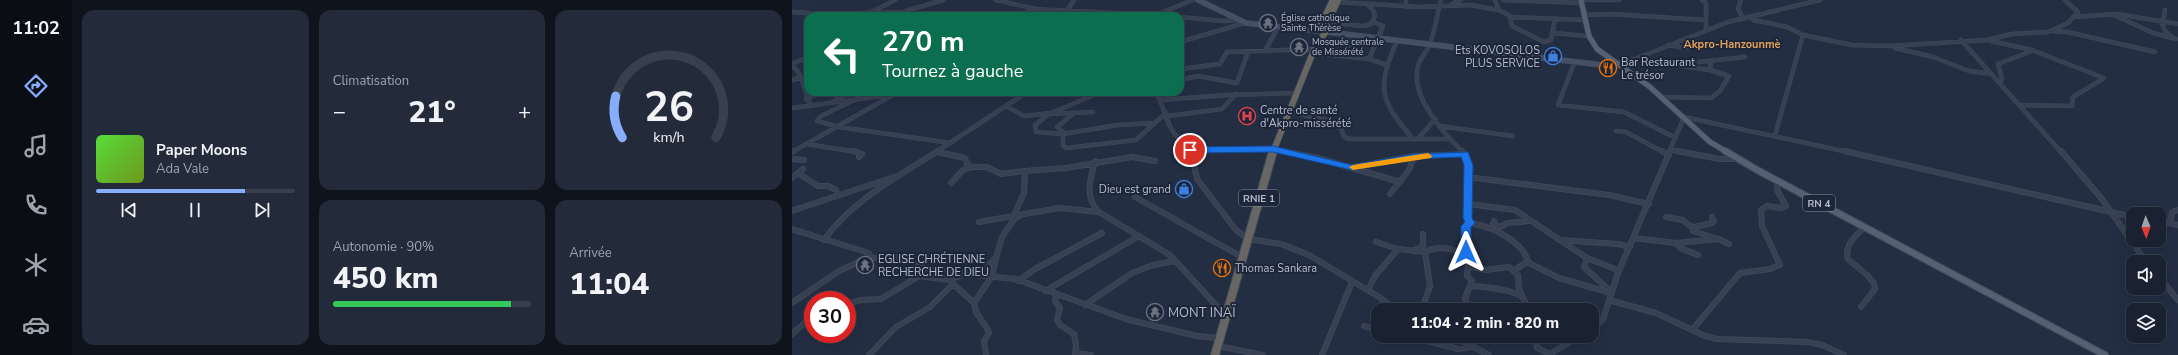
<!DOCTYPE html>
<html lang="fr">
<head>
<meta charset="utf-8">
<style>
  :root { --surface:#1a2232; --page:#232a3a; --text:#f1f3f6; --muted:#9fa4ac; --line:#383f4d; --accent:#87adff }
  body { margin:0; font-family:"Nunito Sans",sans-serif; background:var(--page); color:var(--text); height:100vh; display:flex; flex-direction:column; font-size:15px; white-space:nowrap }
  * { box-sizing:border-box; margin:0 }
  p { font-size:13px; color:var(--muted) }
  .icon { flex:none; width:22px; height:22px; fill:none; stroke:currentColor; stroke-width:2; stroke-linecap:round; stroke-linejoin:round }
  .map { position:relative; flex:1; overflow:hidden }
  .sheet { display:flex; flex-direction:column; gap:10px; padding:10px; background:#0e131c; width:720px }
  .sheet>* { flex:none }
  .hud { position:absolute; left:12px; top:12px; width:380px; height:84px; border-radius:12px; box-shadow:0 4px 16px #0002,0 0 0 1px var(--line); background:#0b6e4f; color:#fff; overflow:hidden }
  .needle { width:26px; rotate:178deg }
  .tools { position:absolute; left:1334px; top:207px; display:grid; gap:8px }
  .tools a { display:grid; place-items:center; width:40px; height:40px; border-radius:8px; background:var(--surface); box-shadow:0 4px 16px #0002,0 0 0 1px var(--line); font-size:20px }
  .speed { position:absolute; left:12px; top:291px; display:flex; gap:8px; font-size:20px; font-weight:700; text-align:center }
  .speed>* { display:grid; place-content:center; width:52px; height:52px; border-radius:50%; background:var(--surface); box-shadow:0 4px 16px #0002,0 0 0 1px var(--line); line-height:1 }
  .speed .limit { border:6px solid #d22; background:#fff; color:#111 }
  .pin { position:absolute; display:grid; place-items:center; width:34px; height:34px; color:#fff; margin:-17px; border:2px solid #fff; border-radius:50%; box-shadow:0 1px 4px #0007 }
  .me { position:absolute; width:44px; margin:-22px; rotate:0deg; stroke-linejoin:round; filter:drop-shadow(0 0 3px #0008) }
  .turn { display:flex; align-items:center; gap:14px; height:84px; padding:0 12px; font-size:18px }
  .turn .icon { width:52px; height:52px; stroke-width:2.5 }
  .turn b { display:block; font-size:28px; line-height:34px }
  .big { font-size:30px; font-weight:800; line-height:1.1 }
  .sheet .card { flex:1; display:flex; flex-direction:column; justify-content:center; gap:6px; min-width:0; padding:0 14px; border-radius:12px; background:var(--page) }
  .sheet .dial { align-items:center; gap:0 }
  .dial svg { height:104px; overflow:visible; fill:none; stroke:var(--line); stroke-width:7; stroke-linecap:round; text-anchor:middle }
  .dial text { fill:var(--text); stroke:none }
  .song { display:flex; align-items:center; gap:12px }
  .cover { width:48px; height:48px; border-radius:6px; background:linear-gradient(135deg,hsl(110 70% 55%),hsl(80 70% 35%)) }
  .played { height:4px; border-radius:2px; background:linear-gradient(90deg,var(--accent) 75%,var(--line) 75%) }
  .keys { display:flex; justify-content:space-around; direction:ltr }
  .heat { display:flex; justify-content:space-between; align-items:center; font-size:22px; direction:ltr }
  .charge { height:6px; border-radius:3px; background:linear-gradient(90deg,#34c759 90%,var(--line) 0) }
  .sheet .tiles { flex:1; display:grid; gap:10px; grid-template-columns:repeat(3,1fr) }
  .card:first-child { grid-row:span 2 }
  .trip { position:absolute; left:579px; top:303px; width:228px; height:40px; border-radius:12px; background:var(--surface); box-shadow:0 4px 16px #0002,0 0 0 1px var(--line); font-weight:800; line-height:40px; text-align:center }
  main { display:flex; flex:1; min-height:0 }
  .dock { display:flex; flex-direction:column; width:72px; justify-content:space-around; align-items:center; background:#0a0e14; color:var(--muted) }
  .dock .icon { width:28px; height:28px }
  .dock .active { color:var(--accent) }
  .dock b { font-size:18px; color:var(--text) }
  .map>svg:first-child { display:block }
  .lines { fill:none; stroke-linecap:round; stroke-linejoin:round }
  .minor-far1-casing { stroke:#414a5b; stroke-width:4.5 }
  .minor-casing { stroke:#414a5b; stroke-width:6 }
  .secondary-casing { stroke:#414a5b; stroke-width:6 }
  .primary-far1-casing { stroke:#414a5b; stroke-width:6 }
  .primary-casing { stroke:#414a5b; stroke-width:8 }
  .trunk-far1-casing { stroke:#3f495a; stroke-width:7 }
  .trunk-casing { stroke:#3f495a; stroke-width:10 }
  .minor-far1 { stroke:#374152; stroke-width:3.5 }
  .minor { stroke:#374152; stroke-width:4.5 }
  .secondary { stroke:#454f66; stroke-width:5 }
  .primary-far1 { stroke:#556072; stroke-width:5 }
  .primary { stroke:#556072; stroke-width:6 }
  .trunk-far1 { stroke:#676663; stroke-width:6 }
  .trunk { stroke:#676663; stroke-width:8 }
  .route { fill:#1a73e8; stroke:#114b97 }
  .slow { fill:#f59e0b }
  .labels { text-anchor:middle; stroke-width:4; stroke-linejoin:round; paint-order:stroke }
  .far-poi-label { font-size:9px; fill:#b4bccc; stroke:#1c2638; text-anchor:start }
  .shield { fill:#1c2638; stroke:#868fa0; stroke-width:1 }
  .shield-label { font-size:10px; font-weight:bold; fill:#b4bccc }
  .far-quarter-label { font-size:11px; font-weight:bold; fill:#e09f5b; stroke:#1c2638 }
  .poi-label { font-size:11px; fill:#b4bccc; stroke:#1c2638; text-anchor:start }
  .near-poi-label { font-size:13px; fill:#b4bccc; stroke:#1c2638; text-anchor:start }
</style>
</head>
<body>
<main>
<nav class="dock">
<b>11:02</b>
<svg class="icon active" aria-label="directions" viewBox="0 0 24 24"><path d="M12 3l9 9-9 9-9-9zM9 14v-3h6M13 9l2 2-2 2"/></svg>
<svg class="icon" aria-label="music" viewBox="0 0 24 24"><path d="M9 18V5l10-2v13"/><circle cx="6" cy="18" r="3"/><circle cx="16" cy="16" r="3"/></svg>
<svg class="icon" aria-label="phone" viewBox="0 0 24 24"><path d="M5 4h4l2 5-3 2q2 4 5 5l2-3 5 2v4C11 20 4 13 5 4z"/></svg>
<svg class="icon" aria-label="climate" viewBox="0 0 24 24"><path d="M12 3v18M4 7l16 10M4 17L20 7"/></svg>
<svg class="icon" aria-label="car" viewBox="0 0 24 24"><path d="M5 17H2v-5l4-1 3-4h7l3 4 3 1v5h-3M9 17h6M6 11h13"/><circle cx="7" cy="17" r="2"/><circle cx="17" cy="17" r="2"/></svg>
</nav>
<section class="sheet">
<div class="tiles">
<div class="card">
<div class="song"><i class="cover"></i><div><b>Paper Moons</b><p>Ada Vale</p></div></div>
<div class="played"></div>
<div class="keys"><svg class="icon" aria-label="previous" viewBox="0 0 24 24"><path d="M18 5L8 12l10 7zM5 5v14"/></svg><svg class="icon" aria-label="pause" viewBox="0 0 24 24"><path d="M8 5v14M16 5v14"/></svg><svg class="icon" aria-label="next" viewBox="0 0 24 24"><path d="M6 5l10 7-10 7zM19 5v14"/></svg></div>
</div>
<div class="card"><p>Climatisation</p>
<div class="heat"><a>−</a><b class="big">21°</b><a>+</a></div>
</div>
<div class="card dial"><svg viewBox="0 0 100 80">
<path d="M14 69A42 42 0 1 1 86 69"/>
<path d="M14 69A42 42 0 0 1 9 37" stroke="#87adff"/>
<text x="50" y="56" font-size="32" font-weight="700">26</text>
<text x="50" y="72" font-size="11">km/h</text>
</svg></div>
<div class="card"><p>Autonomie · 90%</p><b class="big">450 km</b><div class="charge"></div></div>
<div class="card"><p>Arrivée</p><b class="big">11:04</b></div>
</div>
</section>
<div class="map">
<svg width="1386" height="355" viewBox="0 0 1386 355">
  <rect width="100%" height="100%" fill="#232e43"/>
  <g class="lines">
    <g class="minor-far1-casing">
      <path id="minor-far1" d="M 204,0 L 244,9 L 380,16
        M 614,0 L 614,7
        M 649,0 C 645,14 643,31 638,44 C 635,52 628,58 626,66 C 618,96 651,133 671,152
        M 703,0 L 707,10 L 718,16 L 720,26 L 752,42 L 759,40 L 763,19
        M 711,0 L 790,3
        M 789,0 L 827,0
        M 910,0 L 914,3 L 914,30
        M 949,0 L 946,9 L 951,18
        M 545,2 L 628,7 L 678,5 L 707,10
        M 660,4 L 669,0
        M 276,9 L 282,0
        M 114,11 L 151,0
        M 0,12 L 17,13 L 23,16
        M 79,13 L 110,12 L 124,16
        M 366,14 L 401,0
        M 792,15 L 820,14 L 913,20
        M 1322,15 L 1361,33 L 1384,39
        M 44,16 L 81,12
        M 72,16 L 103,0
        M 228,16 L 242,8
        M 243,16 L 253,9
        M 959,16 L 961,20 L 995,27 L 1011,35 L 1060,45 L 1097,46 L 1196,40 L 1219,34 L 1256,32 L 1276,23 L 1286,12 L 1273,0
        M 388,17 L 431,21 L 445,20
        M 718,17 L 793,20
        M 1282,17 L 1325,14 L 1386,24
        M 1369,21 L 1373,31 L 1381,38
        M 1371,21 L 1373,10
        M 537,23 L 572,26 L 579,24 L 583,16 L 581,10 L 575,4
        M 1260,31 L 1276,32 L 1363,52
        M 760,33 L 797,36
        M 1169,40 L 1269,152
        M 605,41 C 584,89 588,100 621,139
        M 1199,41 L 1240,50 L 1312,78 L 1281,97 L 1280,106 L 1229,105
        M 388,42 L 453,23
        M 876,45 L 893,48 L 907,46
        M 1103,48 L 1141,57 L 1177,71 L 1200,74
        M 473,51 L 486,27
        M 520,53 L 577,59 L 595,65
        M 550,56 L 563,36
        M 846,58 L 880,65
        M 577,59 L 591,26 L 581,22
        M 783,61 L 766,105 L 832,112 L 884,138
        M 826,63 L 843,59 L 936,22 L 1028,0
        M 0,64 L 16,57
        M 0,65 L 7,73 L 19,106
        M 879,65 L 953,57
        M 889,66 L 918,70
        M 388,69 L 428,64 L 435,52 L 522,49
        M 0,80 L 10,77
        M 388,80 L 406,76 L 445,83 L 456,52
        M 1208,82 L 1210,79 L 1206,64 L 1240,51
        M 293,92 L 301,95
        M 309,92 L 257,114 L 243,125 L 244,132 L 271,134 L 271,146 L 274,148 L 344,140 L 374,113
        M 363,92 C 372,104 373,121 382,133 C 387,140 395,143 399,152
        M 72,97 L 82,92
        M 870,97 L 919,98 L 928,91 L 937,76 L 918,70 L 919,61
        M 14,99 L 29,92
        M 62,100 L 29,116 L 25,121 L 47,127 L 159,143
        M 369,100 L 434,95 L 503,93
        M 40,102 L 58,92
        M 214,106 L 232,116 L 258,113
        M 0,108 L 120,92
        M 496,110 L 518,117 L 547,122 L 552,137 L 558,139 L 657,139
        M 258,114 L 301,112
        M 375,116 L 430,109 L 444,94
        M 647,126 L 721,136
        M 824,131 L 834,132 L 871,152
        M 271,132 L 265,127 L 281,114
        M 271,134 L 326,125 L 363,123
        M 983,135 L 1011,35
        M 626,139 L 643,119
        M 14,144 L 65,152
        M 879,150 L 890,152
        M 399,151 L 481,149 L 496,152
        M 0,152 L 99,96
        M 144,152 L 235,92
        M 877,152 L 892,117 L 1056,152"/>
    </g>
    <g class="minor-casing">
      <path id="minor" d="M 62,151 L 70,154 L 67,157
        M 399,151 L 405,179 L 444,230 L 456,239 L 489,244 L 517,255 L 587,297 L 604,310
        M 491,151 L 526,158 L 608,182
        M 670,151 L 677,165 L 676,218 L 678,223
        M 870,151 L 877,155
        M 885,151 L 928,159 L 944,159
        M 1052,151 L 1341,217
        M 1269,151 L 1310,199 L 1354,262
        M 0,152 L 2,151
        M 146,152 L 173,158 L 175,164 L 180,167 L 195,167 L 209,174 L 233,171 L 232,193 L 222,215 L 223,218
        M 0,159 L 12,160
        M 303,161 C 298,180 292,197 307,212 L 378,255 L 433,315
        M 562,167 L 622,156 L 673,154
        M 233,171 L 274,168 L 340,157 L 363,161
        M 6,173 L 26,186 L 36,186 L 44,190 L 46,195
        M 676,177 L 817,195 L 857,204
        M 0,178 L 11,169
        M 159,183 L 171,170 L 180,167
        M 598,194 L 617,170 L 622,156
        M 343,197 L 450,257
        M 676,204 L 723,210 L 795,258 L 792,267 L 820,293
        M 0,211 L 102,177
        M 874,217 L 891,220 L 898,226 L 903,227
        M 920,217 L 922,221 L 920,223 L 903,227 L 901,231 L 926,239
        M 702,221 L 701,224 L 708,227 L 716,223 L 738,221
        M 1367,221 L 1386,225
        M 187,222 L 267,208 L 307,212
        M 1375,223 L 1379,219 L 1380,212 L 1386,210
        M 0,229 L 77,253 L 79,258 L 103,257 L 142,271 L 224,279 L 334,319 L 405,336 L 426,338
        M 842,238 L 884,243 L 927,239 L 937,244
        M 32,240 C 61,200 105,177 146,151
        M 767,240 L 826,244 L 838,247
        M 584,242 L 606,249
        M 884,243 L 888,248 L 906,255
        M 621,251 L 631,246 L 631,234
        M 633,252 C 647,245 663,248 675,257
        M 795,258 L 823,269 L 826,273
        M 676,266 L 674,226 L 678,223 C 697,226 719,236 731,251 C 734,255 735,259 737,263
        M 723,270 L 733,263 L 737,263 L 767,278 L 819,293
        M 1367,277 L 1386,300
        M 226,281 L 243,269 L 310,233
        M 160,283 L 182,303 L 184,312 L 196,330 L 197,333 L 192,341 L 194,355
        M 678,286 L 680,281 L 675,276 L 676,266 L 693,270 L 717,267 L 726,275 L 727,289 L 731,298
        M 576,290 L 583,276 L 606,249 L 633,252 L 638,286 L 631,306 L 632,310
        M 253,291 L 347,236
        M 264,295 L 263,301 L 268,308 L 265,320 L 268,325 L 282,334 L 284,345 L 283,355
        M 817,300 L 864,313 L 913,336 L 925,339 L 1015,342 L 1030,345 L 1052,355
        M 0,303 L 47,271 L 78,257
        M 182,303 L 200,276 L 204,258
        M 55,304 L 69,300 L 89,299 L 127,276 L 158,280 L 197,264 L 204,258 L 210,237 L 223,218 L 229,215
        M 293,305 L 340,273 L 361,265 L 383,261
        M 1069,307 L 1083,289 L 1082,283 L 1075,275 L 1056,259 C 1051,246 1064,236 1072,227
        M 677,310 L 673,298 L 678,286 C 689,286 724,290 731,298 C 734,301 734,307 736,310
        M 572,326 L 586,330
        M 800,329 L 811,319 L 826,273 L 878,151
        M 900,330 L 948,273 L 978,269 L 988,265 L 970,226 L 969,210 L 975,206 L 989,208 L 994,206 L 985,190 L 986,181
        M 0,334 L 18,318 L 21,318
        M 617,336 L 666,349 L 678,347 L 677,336
        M 660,336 L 697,355
        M 743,336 L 745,348 L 758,354
        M 426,346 L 471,355
        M 284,353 L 299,355
        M 77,355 L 104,327 L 138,307 L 161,284
        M 530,355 L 560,282
        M 756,355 L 788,336"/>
    </g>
    <g class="secondary-casing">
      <path id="secondary" d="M 406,0 L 454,23 L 525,31
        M 535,32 L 810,65 L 826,63"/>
    </g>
    <g class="primary-far1-casing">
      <path id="primary-far1" d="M 789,0 L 797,36 L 805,49 L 858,87 L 918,142 L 935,152"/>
    </g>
    <g class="primary-casing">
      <path id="primary" d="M 933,151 L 967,171 L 1313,355"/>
    </g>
    <g class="trunk-far1-casing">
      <path id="trunk-far1" d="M 533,29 L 546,0
        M 526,30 L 541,0
        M 481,152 L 524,45 L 533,33"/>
    </g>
    <g class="trunk-casing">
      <path id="trunk" d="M 423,355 L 481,151"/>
    </g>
    <use href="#minor-far1" class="minor-far1"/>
    <use href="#minor" class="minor"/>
    <use href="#secondary" class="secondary"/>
    <use href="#primary-far1" class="primary-far1"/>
    <use href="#primary" class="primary"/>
    <use href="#trunk-far1" class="trunk-far1"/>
    <use href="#trunk" class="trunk"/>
  </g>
  <path class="route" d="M 481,146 L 560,165 L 622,154 L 676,152 L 681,165 L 680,218 L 683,223 L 679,227 L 679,252 L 674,255 L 669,252 L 669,226 L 673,222 L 671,218 L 672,165 L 669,157 L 622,159 L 560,170 L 481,152 L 398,153 L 394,150 L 398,147 Z"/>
  <path class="slow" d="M 636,153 L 640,156 L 639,158 L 561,170 L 557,167 L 561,165 Z"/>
  <defs>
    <g id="temple-ring" transform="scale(0.9)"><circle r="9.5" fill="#1c2638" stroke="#6b7280" stroke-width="1.5"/><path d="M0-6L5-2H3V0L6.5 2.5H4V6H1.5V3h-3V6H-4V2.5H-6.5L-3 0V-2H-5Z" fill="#6b7280"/></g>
    <g id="shop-ring" transform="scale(0.9)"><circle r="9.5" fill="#1c2638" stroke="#3f7fe0" stroke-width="1.5"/><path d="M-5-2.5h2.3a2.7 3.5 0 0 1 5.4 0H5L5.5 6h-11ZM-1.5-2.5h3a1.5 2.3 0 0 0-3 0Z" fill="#3f7fe0"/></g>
    <g id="restaurant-ring" transform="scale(0.9)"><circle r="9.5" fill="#1c2638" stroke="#e8710a" stroke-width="1.5"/><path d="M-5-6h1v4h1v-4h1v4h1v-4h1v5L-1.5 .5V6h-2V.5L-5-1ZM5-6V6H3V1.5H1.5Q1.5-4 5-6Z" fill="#e8710a"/></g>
    <g id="hospital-ring" transform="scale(0.9)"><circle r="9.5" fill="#1c2638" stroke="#e0444e" stroke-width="1.5"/><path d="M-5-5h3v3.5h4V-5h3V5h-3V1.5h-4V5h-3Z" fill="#e0444e"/></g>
  </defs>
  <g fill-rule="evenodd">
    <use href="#temple-ring" x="476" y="23"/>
    <use href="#temple-ring" x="507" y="47"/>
    <use href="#shop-ring" x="761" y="56"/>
    <use href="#restaurant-ring" x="816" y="68"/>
    <use href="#hospital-ring" x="455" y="116"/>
    <use href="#shop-ring" x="392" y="189"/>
    <use href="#temple-ring" x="73" y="265"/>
    <use href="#restaurant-ring" x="430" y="268"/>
    <use href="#temple-ring" x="363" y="312"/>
  </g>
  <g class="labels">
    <g class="far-poi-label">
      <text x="489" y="21">Église catholique<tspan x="489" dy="10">Sainte Thérèse</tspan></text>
      <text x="520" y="45">Mosquée centrale<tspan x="520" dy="10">de Missérété</tspan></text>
    </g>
    <g class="shield">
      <rect x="447" y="190" width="40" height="16" rx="3"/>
      <rect x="1011" y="195" width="32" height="16" rx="3"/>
    </g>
    <g class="shield-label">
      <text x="467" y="202">RNIE 1</text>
      <text x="1027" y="207">RN 4</text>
    </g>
    <g class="far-quarter-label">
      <text x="940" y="48">Akpro-Hanzounmè</text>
    </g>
    <g class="poi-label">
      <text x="748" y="54" text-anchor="end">Ets KOVOSOLOS<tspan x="748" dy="13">PLUS SERVICE</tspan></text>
      <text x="829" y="66">Bar Restaurant<tspan x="829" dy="13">Le trésor</tspan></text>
      <text x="468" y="114">Centre de santé<tspan x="468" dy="13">d'Akpro-missérété</tspan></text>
      <text x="379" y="193" text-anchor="end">Dieu est grand</text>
      <text x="86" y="263">EGLISE CHRÉTIENNE<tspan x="86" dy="13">RECHERCHE DE DIEU</tspan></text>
      <text x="443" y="272">Thomas Sankara</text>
    </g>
    <g class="near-poi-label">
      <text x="376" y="317">MONT INAÏ</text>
    </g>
  </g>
</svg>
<div class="tools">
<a><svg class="needle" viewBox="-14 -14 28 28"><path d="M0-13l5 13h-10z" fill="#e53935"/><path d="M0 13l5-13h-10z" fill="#9fa4ac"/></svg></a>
<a><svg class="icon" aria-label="sound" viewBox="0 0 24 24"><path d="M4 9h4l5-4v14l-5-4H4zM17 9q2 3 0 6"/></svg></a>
<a><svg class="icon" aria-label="layers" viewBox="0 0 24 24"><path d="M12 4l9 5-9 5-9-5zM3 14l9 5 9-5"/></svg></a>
</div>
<div class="speed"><div class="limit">30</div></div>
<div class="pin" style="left:398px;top:150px;background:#d93025"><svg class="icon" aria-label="arrive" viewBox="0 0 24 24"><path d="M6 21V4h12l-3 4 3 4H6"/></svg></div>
<svg class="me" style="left:674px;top:252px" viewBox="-20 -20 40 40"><path d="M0-17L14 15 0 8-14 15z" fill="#1a73e8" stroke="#fff" stroke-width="4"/></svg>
<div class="trip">11:04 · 2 min · 820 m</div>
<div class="hud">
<div class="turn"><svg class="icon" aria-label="left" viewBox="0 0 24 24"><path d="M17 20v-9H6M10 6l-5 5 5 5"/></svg><div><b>270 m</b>Tournez à gauche</div></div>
</div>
</div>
</main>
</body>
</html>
